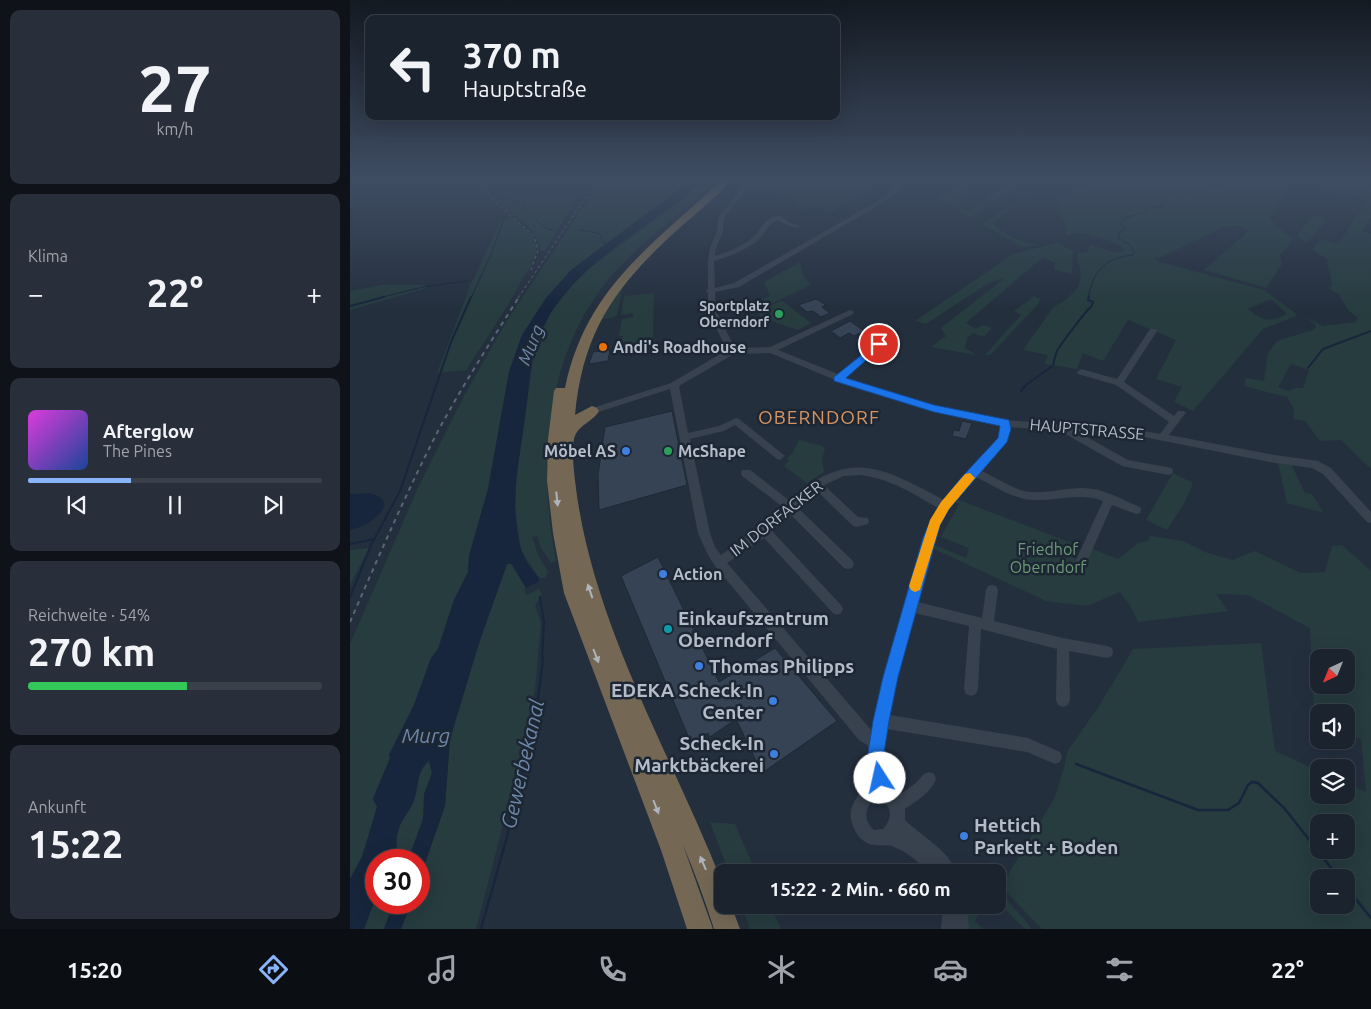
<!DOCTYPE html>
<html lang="de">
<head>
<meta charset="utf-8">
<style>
  :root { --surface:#1b232e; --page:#282f3a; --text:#f1f3f6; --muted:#a0a4aa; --line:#39404a; --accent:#8ab4f8 }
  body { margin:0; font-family:Ubuntu,sans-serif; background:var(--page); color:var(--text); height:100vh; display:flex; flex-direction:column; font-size:19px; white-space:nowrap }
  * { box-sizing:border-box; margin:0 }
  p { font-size:16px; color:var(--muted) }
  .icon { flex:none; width:28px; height:28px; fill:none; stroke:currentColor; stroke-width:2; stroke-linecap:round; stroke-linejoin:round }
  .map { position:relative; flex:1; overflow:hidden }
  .drawer { display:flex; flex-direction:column; gap:10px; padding:10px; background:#0f1319; width:350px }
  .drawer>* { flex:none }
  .guide { position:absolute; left:15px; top:15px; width:475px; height:105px; border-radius:10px; box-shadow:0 5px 20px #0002,0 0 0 1px var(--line); background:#1b232e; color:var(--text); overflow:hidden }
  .needle { width:32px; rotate:223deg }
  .controls { position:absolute; left:960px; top:649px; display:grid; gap:10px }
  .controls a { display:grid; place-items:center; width:45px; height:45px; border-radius:10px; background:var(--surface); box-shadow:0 5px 20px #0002,0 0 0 1px var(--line); font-size:25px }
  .speed { position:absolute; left:15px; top:849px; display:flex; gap:10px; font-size:25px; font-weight:700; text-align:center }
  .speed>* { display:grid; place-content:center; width:65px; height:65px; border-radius:50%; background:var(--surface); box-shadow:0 5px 20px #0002,0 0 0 1px var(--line); line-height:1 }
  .speed .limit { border:8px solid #d22; background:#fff; color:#111 }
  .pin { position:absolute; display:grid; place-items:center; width:42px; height:42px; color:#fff; margin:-21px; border:2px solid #fff; border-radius:50%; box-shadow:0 1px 5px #0007 }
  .me { position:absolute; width:55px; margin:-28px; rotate:350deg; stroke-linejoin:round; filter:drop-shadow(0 0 4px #0008) }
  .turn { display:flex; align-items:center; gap:18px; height:105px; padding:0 15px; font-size:22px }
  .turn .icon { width:65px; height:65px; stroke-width:2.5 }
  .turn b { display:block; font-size:35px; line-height:42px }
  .big { font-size:38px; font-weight:700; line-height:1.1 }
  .drawer .widget { flex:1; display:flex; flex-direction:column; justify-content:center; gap:8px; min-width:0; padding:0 18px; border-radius:10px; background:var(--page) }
  .drawer .dial { align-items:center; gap:0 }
  .dial b { font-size:65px; line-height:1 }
  .song { display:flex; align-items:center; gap:15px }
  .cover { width:60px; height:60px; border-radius:8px; background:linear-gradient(135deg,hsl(300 70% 55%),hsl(220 70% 35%)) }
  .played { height:5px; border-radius:2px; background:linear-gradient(90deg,var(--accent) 35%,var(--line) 35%) }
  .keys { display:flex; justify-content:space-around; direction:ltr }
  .heat { display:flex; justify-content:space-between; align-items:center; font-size:28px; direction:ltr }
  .charge { height:8px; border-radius:4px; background:linear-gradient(90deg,#34c759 54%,var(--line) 0) }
  .trip { position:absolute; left:364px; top:864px; width:292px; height:50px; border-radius:10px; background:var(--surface); box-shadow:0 5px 20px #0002,0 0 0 1px var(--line); font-weight:700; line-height:50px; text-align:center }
  .dock { display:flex; height:80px; justify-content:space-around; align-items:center; background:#0b0e12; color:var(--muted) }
  .dock .icon { width:35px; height:35px }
  .dock .selected { color:var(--accent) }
  .dock b { font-size:22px; color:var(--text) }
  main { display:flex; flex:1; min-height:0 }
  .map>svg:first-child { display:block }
  .green { fill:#263c3f; fill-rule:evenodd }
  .water { fill:#17263c }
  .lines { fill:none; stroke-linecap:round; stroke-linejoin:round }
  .stream-far2 { stroke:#17263c; stroke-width:1 }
  .stream-far1 { stroke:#17263c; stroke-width:2 }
  .stream { stroke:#17263c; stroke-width:2.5 }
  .building { fill:#364354; stroke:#1f2835 }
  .minor { fill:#38414e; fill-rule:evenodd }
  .highway { fill:#746855; fill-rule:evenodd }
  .rail-far1 { stroke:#5a6575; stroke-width:1; stroke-dasharray:3 3; stroke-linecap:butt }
  .rail { stroke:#5a6575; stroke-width:2; stroke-dasharray:4.5 4.5; stroke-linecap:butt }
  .oneway { fill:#aeb4bd }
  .route { fill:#1a73e8; stroke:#114b97 }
  .slow { fill:#f59e0b }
  .leisure-dot { fill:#2e9e5b; stroke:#1d2633; stroke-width:2 }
  .food-dot { fill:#e8710a; stroke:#1d2633; stroke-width:2 }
  .shop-dot { fill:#3f7fe0; stroke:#1d2633; stroke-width:2 }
  .culture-dot { fill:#0f9aa8; stroke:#1d2633; stroke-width:2 }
  .labels { text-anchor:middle; stroke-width:5; stroke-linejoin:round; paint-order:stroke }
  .far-poi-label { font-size:14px; font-weight:bold; fill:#b4bcc9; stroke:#1d2633; text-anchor:end }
  .poi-label { font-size:16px; font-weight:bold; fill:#b4bcc9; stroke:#1d2633; text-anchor:start }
  .street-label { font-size:16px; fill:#b4bcc9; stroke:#1d2633 }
  .park-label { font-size:16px; fill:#6b9a76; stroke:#1d2633 }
  .water-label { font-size:18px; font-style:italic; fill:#6d86a8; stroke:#1d2633 }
  .quarter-label { font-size:19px; letter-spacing:1px; fill:#d59563; stroke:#1d2633 }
  .near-poi-label { font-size:19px; font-weight:bold; fill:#b4bcc9; stroke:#1d2633; text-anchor:start }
  .near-water-label { font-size:21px; font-style:italic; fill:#6d86a8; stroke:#1d2633 }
</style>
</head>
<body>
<main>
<section class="drawer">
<div class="widget dial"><b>27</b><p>km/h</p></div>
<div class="widget"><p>Klima</p>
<div class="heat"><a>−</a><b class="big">22°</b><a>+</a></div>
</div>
<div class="widget">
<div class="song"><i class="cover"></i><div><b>Afterglow</b><p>The Pines</p></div></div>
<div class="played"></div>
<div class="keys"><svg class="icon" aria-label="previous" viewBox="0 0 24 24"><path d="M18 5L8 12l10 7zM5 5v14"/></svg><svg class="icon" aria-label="pause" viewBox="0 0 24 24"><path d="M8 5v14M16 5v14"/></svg><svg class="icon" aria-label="next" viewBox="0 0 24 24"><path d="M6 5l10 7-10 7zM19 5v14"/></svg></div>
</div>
<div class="widget"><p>Reichweite · 54%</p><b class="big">270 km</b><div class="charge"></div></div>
<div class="widget"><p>Ankunft</p><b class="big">15:22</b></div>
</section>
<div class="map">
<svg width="1021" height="929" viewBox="0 0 1021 929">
  <rect width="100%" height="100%" fill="#242f3e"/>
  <path class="green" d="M 252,179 L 343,179 L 221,270 L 172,335 L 159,372 L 138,489 L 119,556 L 118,572 L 104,600 L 88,649 L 81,658 L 64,705 L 39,755 L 40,758 L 23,799 L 27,807 L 12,857 L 0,879 L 0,644 L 67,490 L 114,396 L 156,322 Z
    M 355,179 L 369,179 C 331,214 286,244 254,285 C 194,363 188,468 206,561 L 201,563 L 191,548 L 187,536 L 182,537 L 188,555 L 198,571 L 195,578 L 189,578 L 171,550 L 165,506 L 166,479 L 185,347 L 201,312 L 221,287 L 236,271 L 335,197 Z
    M 402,179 L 537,179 L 480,213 L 463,206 L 453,211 C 434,189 424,192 397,192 L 397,187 Z
    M 758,179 L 1021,179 L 1021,218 L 1012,231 L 1021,234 L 1021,469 L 991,440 L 970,441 L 955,421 L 944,419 L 944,409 L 937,397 L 894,386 L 896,378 L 914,381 L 918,353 L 927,341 L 963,330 L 966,327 L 965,324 L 955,317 L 973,326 L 1006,322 L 1008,318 L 998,310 L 989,294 L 979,289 L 982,284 L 977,263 L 979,261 L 962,249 L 972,239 L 988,244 L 1018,200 L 945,181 L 919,217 L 927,227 L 944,239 L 930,255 L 932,264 L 916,288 L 854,270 L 900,230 L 884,225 L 874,227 L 809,258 L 804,256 L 807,261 L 914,290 L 944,312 L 947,316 L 913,329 L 843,411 L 824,402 L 832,387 L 806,379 L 826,340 L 778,320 L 753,361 L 733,353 L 727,369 L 695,364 L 698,355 L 673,350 L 704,306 C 711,304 714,301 720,296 C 736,281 730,273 727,253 L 737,252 L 740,244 L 759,251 L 771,252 L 775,249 C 766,242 737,232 726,233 C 721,233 720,236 715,235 C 719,225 715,221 708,213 L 711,208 L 705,203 L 735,182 L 752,184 ZM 921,299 L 937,314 C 919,323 913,321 898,309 ZM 941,364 L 959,370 L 953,388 L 946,388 L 938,391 L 928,387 Z
    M 622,182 L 624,184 L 609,194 L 614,200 L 606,207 L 616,212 L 648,190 L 654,190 L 666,182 L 673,183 L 657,194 L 653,194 L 621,218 L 588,198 Z
    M 679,194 L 683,194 L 642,223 C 656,236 670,242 689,245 L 671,247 L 633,224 Z
    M 143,198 L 226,198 L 195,251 L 191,251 C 187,226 161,214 143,198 Z
    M 972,215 L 976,221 L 957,243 L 946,236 L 961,217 Z
    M 162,218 C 173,226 188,236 186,251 C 186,263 174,274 169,285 C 154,314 134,342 116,370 L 87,373 L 120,286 L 150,222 Z
    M 707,243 L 723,251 L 722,274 L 704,270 L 705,263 L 693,257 L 616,323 L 626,329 L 632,325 L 642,328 L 634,337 L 623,333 L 617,338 L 615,348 L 626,355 L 581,347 L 596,336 L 591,328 L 655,278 L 639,283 L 576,324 L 565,321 L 663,254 Z
    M 450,262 L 453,274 L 461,285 L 404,312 L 401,308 L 404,306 L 402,304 L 420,296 L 414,282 Z
    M 32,285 L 75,285 L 77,288 L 0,310 L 0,291 Z
    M 273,286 L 267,315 L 262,318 L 251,319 Z
    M 304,293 L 303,341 L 269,349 L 273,336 L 269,336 L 272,319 L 283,317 L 283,313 L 271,315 L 274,296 Z
    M 684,296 L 690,299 L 688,304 L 640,355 L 635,355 L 671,315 L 664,311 Z
    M 430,301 L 434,302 L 461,323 L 448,330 L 410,317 L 409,311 Z
    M 449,440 L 472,446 L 475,449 L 472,459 L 474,472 L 457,483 L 434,466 L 439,460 L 437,458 L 444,452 L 443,451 Z
    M 928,462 L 941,464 L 955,493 L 962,494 L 974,513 L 937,503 Z
    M 823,473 L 843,483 L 835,502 L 817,530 L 796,520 Z
    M 606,499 L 727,545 L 722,557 L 734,562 L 740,548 L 768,559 L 788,543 L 798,541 L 800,536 L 833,541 L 855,552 L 882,560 L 905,551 L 951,573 L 975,572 L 982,546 L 992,545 L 1021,571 L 1021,929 L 692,929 L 659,895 L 653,883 L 704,799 L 714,768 L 717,752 L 749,706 L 783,649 L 911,643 L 925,751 L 969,771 L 969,795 L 996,795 L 996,783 L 1016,792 L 1011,739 L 996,732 L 996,712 L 969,712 L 969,717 L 964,715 L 960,628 L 898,595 L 866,594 L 878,611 L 788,622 L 781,607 L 770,592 L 737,606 L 696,601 L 582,548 L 583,544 L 616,558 L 619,548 L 591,537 L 609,504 L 603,501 ZM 969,658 L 996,658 L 996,685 L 969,685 ZM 969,822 L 996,822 L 996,850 L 969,850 ZM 969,878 L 996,878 L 996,905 L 969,905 Z
    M 19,548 L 0,585 L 0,550 Z
    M 157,564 L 161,564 L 176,588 L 174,590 L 177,595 L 189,589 L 192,594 L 185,605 L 191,623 L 185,689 L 175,741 L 126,929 L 51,929 L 61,903 L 69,902 L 69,880 L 95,806 L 100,739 L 129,643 Z
    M 79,761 L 82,773 L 75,794 L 73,819 L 58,860 L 47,860 C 48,852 46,844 47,836 C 48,822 60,813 64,801 C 69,787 66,771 79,761 Z
    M 360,822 L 385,824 L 406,872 L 379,872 Z
    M 648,887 C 656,903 672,913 681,929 L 675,929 L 648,903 Z
    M 26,897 L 26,902 L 44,903 L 34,929 L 14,929 Z
    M 391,905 L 420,905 L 431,929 L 400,929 Z
    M 611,905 L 622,905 L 630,913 L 625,921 L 633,929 L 613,929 Z"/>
  <path class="water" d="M 343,179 L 355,179 C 297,233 211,266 185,347 C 180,361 180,377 178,392 C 176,412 173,432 170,452 C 165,484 162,518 171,549 C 174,560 182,570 189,578 L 188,582 L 176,588 L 162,564 L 157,564 L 129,643 L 100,739 L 95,806 L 69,880 L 69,860 L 58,860 L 73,819 L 74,794 L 82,773 L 79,761 C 66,771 69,787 64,800 C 60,811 50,820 48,832 C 45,841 47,849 48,859 L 26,860 L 26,897 L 14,929 L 0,929 L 0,879 L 12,857 L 27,807 L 23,799 L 40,758 L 39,755 L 64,705 L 81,658 L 88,649 L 104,600 L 118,572 L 119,556 L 138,489 L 159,372 L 172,335 L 196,298 L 221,270 Z
    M 19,493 C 56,502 17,527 0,530 L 0,494 Z
    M 44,902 L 61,903 L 51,929 L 34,929 Z"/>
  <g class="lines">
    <path class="stream-far2" d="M 121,179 L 137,198
      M 147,199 L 171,201 L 174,204 L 174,208 L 195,228 L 202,230
      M 800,206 L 813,208 L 811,203 L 818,200 L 815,198 L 824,193 L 824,190 L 840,192 L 882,181 L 877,179
      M 159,210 L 166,200
      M 229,230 L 248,233 L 252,236 L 252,242 L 256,244
      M 29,298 L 73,287 L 118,281
      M 121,298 L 142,252 L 155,216
      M 738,298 C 744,270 754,258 783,255 L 784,251 L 780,245 L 768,238 L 770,231 L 775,230 L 771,223 L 774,218 L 796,212 L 798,208"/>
    <path class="stream-far1" d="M 0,306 L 34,297
      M 703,366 C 704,361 705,356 707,351 C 711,344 737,309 741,307 L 743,302 L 738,300 L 739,297
      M 958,368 L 973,349 L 1021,331
      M 671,391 L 676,385 L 701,367
      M 0,544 L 25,539
      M 0,597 L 22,543 L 50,491 L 101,342 L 121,297
      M 190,597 L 194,622 L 192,660"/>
    <path class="stream" d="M 726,764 L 848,810 L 878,810 L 889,803 L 898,785 L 902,782 L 908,783 L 935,809 L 989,878
      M 996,887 L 1021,918
      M 131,929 C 156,840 184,751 193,658"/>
  </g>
  <path class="building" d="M 466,299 L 476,305 L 472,307 L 480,313 L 471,317 L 463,311 L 457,312 L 448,305 Z
    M 500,321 L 514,331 L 504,336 L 499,333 L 490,338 L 481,331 Z
    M 260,350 L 258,361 L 239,364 L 243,352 Z
    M 322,411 L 337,485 L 249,510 L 248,475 L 255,427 Z
    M 612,421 L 622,423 L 616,439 L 602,436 L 604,430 L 609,431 Z
    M 308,557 L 369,682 L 425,648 L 487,721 L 412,773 L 386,719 L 360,737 L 358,733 L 341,743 L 271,576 Z"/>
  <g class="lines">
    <path class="minor" d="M 552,179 L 560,179 L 552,184 L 539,199 L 389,287 L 365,292 L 366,311 L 385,348 L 420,347 L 500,310 L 504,312 L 503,314 L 428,350 L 488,374 L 542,332 L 546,334 L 545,336 L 495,378 L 513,385 L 584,405 L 655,420 L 794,431 L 810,434 L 819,422 L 766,385 L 728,374 L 727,372 L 731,369 L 767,379 L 800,329 L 806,329 L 807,331 L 774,382 L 824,416 L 828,411 L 834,411 L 836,413 L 834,415 L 819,435 L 925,455 L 968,461 L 981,468 L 1021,512 L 1021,523 L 1017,522 L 973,474 L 962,468 L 925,463 L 794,437 L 728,432 L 778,460 L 822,468 L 823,471 L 822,474 L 818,475 L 772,466 L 710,431 L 659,427 L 656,442 L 632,471 C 644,477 657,485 670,490 C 689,496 712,488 732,488 C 753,488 771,499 790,507 L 791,510 L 790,513 L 786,514 L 762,505 L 736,564 L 732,565 L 728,564 L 726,560 L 753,501 C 730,492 707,501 684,500 C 663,499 644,486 626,477 L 599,509 L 589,525 L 568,602 L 632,618 L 636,590 L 638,586 L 642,585 L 646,586 L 648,590 L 644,621 L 713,638 L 757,646 L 762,648 L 763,652 L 762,656 L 757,658 L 719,651 L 720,700 L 718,705 L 713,707 L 708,705 L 706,700 L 707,649 L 631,629 L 628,689 L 626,694 L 621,696 L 616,694 L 614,689 L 619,626 L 565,613 L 547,677 L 540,715 L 678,738 L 710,752 L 712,757 L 710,762 L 705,764 L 677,752 L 537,729 L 533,754 L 542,789 L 549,795 L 566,783 L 574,774 L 579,772 L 584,774 L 586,779 C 581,793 566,801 555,809 L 555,820 C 571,836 599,850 606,872 L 579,872 C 569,863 558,852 544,847 C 538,844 532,846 525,845 C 509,844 499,825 501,810 C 503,802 508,797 511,790 C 516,780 517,759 520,747 L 509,740 L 365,566 L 357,553 L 348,533 L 320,389 L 242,414 L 237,411 L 239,409 L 321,383 L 377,350 L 358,311 L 358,293 L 356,291 L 358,289 L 358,260 L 360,248 L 367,231 L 368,218 L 394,185 L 399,186 L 374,218 L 373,231 L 366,248 L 365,256 C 377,252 391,247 401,239 C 412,230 415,215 431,216 L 438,222 L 451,226 C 443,231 433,222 427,220 C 418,225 415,233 408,240 C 396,251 379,256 364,261 L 365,288 L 384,283 L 535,197 L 548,182 ZM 420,353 L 507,389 L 584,411 L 650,425 L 648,438 L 594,500 C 532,467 498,447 440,501 L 400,470 L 392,470 L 391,473 L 392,476 L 433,507 L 407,530 L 371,555 L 365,547 L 360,533 L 340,439 L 374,431 L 385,425 L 427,459 L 430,460 L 435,456 L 389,419 L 386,418 L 369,426 L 338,433 L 329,386 L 384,354 ZM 511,475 C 543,480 560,492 588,508 L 579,524 L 554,606 L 533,677 L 523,732 L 377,563 L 414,538 L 483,613 L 487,615 L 491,613 L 493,609 L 491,605 L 422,531 L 440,514 L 494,568 L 498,569 L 502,568 L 504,564 L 502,560 L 447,507 L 466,490 L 502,525 L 506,527 L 518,524 L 519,521 L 518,518 L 508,517 L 474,485 L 494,476 ZM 528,799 C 543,804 543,819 533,829 L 524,830 C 515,822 514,812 521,802 Z
      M 593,905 L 617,905 L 619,929 L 591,929 Z"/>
    <path class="highway" d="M 373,179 L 382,179 C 366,198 345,214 326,231 C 265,287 233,331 225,415 L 242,406 L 247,408 L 249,411 C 243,422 227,425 224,439 C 221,454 225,480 227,496 C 247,632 322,756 372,882 L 372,905 L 381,905 L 390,929 L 364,929 C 355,901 345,873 333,845 L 363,929 L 337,929 L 311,850 L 214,593 L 203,533 L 197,481 L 198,439 L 204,391 L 206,388 L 215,388 C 236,287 303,245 373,179 Z"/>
    <path class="rail-far1" d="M 127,179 L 141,198 L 184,236 L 188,250 L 181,270
      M 168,298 L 248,179"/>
    <path class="rail" d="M 0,622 C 28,558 56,493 88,431 C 113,385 141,341 169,297"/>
  </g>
  <defs><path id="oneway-solid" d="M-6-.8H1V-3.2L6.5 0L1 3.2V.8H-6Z" transform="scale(1.25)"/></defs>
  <g class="oneway">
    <use href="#oneway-solid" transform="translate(207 499) rotate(84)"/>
    <use href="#oneway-solid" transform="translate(240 591) rotate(-109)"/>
    <use href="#oneway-solid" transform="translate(246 656) rotate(69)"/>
    <use href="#oneway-solid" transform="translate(306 807) rotate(69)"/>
    <use href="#oneway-solid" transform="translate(353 863) rotate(-113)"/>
  </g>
  <linearGradient id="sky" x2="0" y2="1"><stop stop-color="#141a22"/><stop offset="0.58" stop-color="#3f4d63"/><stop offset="1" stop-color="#3f4d63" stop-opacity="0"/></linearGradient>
  <rect width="1021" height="309" fill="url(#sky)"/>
  <path class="route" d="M 529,341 L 534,344 L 532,346 L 496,378 L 584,405 L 659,420 L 661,429 L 657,442 L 599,509 L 590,525 L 548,677 L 539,721 L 534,753 L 539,778 L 536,784 L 530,786 L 525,784 L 518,753 L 523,721 L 533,677 L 573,538 C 588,498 620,469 648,438 L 650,426 L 584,412 L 484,381 L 484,377 Z"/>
  <path class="slow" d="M 620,473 L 625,478 L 599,509 L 590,525 L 570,590 L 565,592 L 561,590 L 559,586 L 580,520 L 591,502 L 615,474 Z"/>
  <g class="leisure-dot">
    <circle cx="429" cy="314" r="5"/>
    <circle cx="318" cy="451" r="5"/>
  </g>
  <circle class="food-dot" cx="253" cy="347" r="5"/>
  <g class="shop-dot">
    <circle cx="276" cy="451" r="5"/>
    <circle cx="313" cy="574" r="5"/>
    <circle cx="349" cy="666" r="5"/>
    <circle cx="423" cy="701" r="5"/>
    <circle cx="424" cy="754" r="5"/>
    <circle cx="614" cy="836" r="5"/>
  </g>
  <circle class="culture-dot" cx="318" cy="629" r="5"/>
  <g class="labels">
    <g class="far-poi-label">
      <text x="419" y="311">Sportplatz<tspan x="419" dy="16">Oberndorf</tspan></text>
    </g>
    <g class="poi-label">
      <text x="263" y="353">Andi's Roadhouse</text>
      <text x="266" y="457" text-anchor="end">Möbel AS</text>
      <text x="328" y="457">McShape</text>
      <text x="323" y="580">Action</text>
    </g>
    <g class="street-label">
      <text transform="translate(737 429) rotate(5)" y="6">HAUPTSTRASSE</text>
      <text transform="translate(426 518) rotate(-38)" y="6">IM DORFACKER</text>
    </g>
    <g class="park-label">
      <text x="698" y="555">Friedhof<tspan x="698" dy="18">Oberndorf</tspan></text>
    </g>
    <g class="water-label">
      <text transform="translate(181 345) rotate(-68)" y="6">Murg</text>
    </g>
    <g class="quarter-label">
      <text x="469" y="424">OBERNDORF</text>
    </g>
    <g class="near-poi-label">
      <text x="328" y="625">Einkaufszentrum<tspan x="328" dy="22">Oberndorf</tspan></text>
      <text x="359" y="673">Thomas Philipps</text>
      <text x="413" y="697" text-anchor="end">EDEKA Scheck-In<tspan x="413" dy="22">Center</tspan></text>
      <text x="414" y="750" text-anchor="end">Scheck-In<tspan x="414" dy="22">Marktbäckerei</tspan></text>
      <text x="624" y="832">Hettich<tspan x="624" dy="22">Parkett + Boden</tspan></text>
    </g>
    <g class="near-water-label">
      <text x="76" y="743">Murg</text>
      <text transform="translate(173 764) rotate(-77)" y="7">Gewerbekanal</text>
    </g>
  </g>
</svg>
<div class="controls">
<a><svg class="needle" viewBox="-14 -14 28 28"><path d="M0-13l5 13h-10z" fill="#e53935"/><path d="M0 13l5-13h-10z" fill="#a0a4aa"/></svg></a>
<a><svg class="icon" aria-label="sound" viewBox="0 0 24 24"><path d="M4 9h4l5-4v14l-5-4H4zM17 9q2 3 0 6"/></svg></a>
<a><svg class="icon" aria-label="layers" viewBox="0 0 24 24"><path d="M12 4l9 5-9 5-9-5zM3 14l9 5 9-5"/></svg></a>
<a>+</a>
<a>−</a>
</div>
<div class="speed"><div class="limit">30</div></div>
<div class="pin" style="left:529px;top:344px;background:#d93025"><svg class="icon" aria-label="arrive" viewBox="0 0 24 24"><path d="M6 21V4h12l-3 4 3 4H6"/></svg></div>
<svg class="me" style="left:530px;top:778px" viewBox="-20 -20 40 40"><circle r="19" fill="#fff"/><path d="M0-13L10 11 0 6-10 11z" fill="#1a73e8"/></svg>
<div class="trip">15:22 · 2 Min. · 660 m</div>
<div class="guide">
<div class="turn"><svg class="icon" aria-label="left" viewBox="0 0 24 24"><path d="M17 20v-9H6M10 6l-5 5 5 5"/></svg><div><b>370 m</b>Hauptstraße</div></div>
</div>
</div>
</main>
<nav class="dock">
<b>15:20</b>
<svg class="icon selected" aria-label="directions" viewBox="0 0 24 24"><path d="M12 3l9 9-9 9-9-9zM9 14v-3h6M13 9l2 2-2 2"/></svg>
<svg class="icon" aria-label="music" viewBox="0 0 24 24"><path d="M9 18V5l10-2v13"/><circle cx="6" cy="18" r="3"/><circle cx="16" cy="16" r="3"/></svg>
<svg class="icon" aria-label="phone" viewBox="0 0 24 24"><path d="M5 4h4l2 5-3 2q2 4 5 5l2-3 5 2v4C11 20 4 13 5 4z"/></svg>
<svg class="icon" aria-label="climate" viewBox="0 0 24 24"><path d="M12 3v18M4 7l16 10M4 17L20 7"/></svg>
<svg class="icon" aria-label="car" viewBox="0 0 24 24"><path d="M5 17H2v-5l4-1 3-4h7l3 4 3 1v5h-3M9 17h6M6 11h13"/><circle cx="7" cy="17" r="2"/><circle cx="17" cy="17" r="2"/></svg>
<svg class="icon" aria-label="filters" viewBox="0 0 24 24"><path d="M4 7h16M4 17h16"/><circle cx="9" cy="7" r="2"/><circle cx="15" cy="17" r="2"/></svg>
<b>22°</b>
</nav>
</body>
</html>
